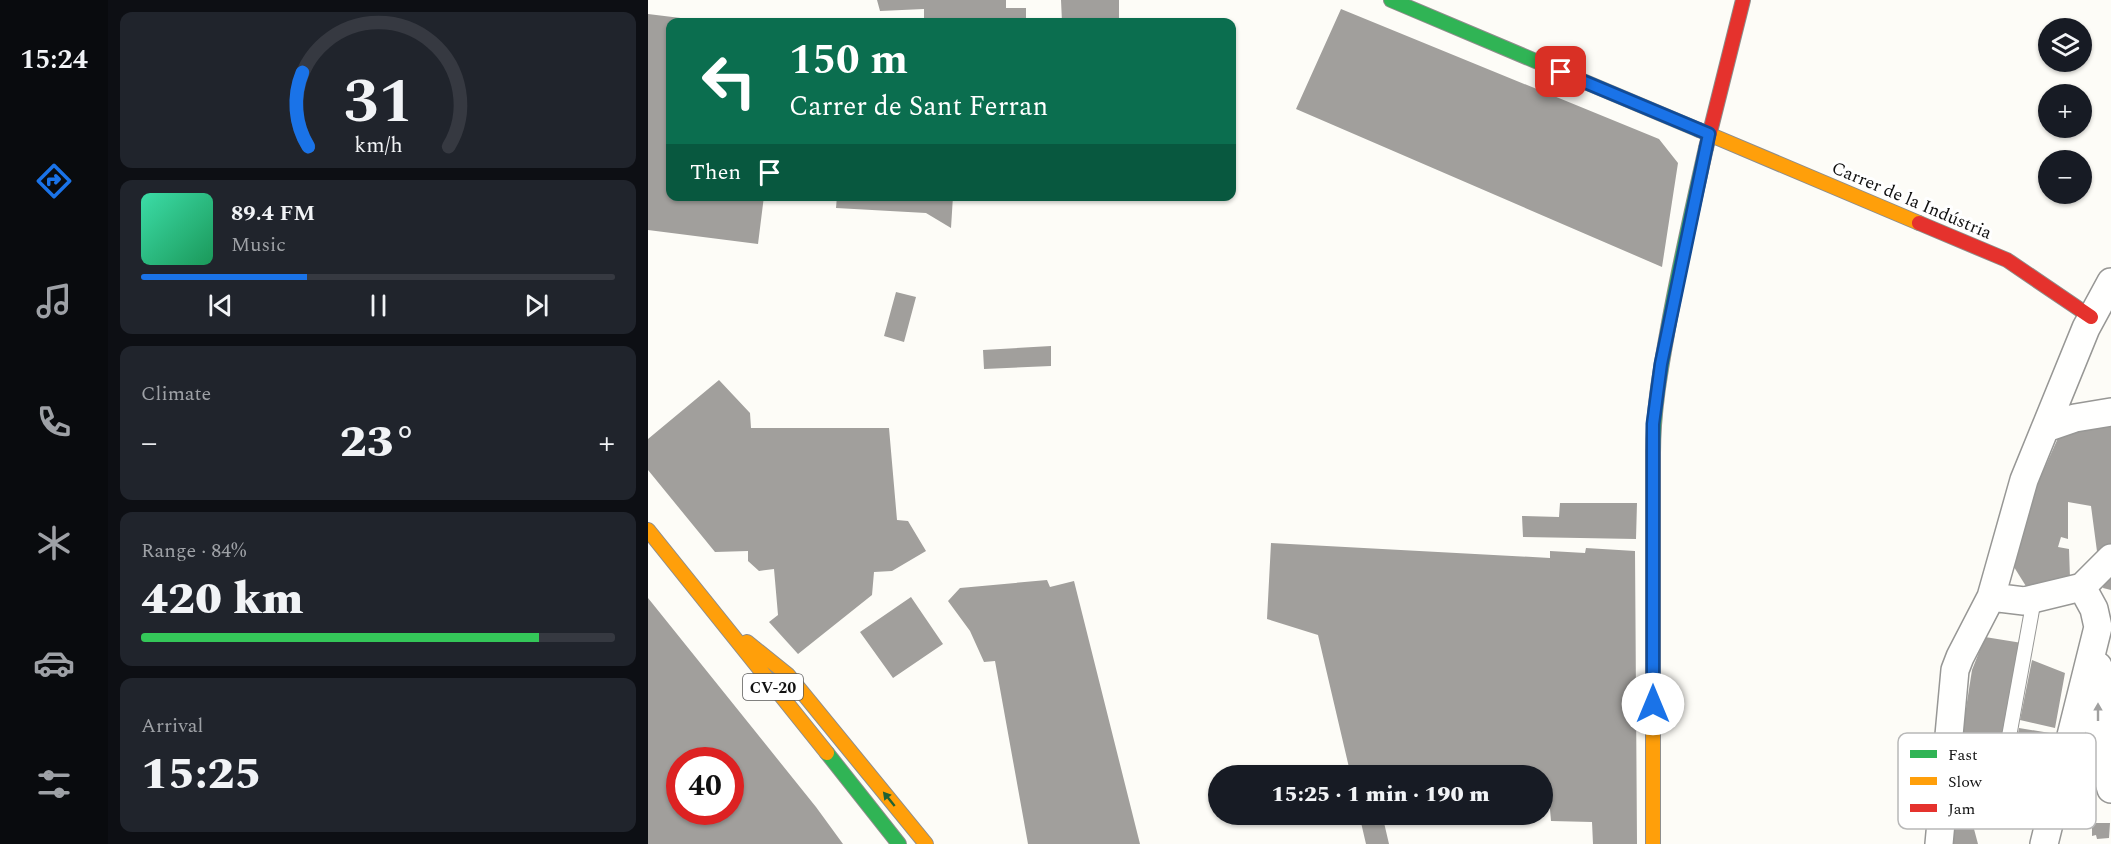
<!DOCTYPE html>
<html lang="en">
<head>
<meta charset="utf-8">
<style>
  :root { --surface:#171b24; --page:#20242c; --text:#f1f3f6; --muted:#9ea1a6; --line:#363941; --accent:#1a73e8 }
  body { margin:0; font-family:Spectral,serif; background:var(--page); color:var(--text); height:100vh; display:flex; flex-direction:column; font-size:22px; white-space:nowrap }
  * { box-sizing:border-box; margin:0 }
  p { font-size:20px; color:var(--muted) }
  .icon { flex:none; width:33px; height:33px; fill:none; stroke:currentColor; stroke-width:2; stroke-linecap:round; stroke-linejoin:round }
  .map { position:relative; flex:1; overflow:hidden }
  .side { display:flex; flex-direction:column; gap:12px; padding:12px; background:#0d0f14; width:540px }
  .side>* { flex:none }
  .guide { position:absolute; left:18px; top:18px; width:570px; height:183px; border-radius:12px; box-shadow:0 2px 4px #0004; background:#0b6e4f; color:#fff; overflow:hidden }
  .fabs { position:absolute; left:1390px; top:18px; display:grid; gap:12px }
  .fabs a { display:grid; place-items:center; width:54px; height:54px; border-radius:50%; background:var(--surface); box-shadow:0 2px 4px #0004; font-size:30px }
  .speed { position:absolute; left:18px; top:747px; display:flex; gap:12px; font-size:30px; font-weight:700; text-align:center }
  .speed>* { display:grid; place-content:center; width:78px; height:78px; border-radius:50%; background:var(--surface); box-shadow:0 2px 4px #0004; line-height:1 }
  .speed .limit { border:9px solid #d22; background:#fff; color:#111 }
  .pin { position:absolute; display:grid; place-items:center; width:51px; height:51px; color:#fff; margin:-26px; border-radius:12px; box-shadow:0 3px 9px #0006 }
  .me { position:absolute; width:66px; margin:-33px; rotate:0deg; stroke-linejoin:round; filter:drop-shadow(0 0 4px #0008) }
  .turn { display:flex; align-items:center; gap:21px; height:126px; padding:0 24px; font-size:27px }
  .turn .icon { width:78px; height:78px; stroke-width:2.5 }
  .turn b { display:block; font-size:42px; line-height:51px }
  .then { display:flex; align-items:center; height:57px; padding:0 24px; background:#0003; gap:12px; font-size:22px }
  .big { font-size:45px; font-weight:800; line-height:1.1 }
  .side .card { flex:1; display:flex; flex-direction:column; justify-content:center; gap:9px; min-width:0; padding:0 21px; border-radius:12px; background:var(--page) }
  .side .dial { align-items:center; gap:0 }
  .dial svg { height:156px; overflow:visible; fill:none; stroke:var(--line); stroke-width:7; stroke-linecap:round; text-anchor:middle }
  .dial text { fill:var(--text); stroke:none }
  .song { display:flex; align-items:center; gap:18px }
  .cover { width:72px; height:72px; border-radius:9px; background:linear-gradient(135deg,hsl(160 70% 55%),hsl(150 70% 35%)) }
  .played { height:6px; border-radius:3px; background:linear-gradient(90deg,var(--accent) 35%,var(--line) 35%) }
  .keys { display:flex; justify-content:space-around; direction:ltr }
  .heat { display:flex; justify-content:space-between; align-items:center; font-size:33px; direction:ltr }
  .charge { height:9px; border-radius:4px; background:linear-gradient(90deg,#34c759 84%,var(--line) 0) }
  .trip { position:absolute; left:560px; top:765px; width:345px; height:60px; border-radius:30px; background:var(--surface); box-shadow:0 2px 4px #0004; font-weight:800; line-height:60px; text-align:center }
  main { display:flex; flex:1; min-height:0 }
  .tabs { display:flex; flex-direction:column; width:108px; justify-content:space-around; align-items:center; background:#090b0e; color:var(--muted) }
  .tabs .icon { width:42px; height:42px }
  .tabs .on { color:var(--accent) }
  .tabs b { font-size:27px; color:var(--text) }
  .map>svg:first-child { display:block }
  .building { fill:#a19f9c; fill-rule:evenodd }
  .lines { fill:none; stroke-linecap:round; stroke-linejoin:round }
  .lane-casing { stroke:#979795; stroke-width:16 }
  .street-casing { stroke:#979795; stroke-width:30 }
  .fast-casing { stroke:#8e8d8b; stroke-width:16 }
  .slow-casing { stroke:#8e8d8b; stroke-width:16 }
  .jam-casing { stroke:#8e8d8b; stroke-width:16 }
  .lane { stroke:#fffffe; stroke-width:14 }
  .street { stroke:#fffffe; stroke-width:27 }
  .fast { stroke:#30b455; stroke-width:14 }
  .slow { stroke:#ff9f0a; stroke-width:14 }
  .jam { stroke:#e5322d; stroke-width:14 }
  .oneway { fill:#a0a09f }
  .oneway2 { fill:#206233 }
  .route-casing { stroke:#114b97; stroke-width:15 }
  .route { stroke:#1a73e8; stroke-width:10 }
  .labels { text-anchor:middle; stroke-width:6; stroke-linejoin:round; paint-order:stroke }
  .shield { fill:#fff; stroke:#585858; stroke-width:1.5 }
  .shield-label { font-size:16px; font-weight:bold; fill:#111 }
  .street-label { font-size:18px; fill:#111; stroke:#fff }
  .key { fill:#fff; stroke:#b8b8b8; stroke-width:1.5 }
  .key-label { font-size:16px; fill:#111 }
</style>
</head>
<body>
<main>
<nav class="tabs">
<b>15:24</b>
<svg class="icon on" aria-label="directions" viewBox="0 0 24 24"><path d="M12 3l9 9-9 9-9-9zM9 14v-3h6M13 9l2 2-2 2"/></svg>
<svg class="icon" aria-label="music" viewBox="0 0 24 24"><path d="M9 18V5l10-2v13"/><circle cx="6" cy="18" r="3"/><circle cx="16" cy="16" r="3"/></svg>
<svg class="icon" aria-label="phone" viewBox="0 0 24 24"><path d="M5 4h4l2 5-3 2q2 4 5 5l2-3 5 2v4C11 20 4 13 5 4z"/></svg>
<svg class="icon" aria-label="climate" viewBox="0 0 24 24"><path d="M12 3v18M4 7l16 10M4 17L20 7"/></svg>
<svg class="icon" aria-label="car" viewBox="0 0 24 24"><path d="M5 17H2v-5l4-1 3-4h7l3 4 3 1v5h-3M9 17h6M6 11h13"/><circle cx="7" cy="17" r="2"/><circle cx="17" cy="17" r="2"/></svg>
<svg class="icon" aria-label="filters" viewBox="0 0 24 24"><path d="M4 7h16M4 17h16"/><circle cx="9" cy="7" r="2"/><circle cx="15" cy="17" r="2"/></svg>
</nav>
<section class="side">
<div class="card dial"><svg viewBox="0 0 100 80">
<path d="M14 69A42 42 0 1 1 86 69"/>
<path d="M14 69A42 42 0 0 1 11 31" stroke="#1a73e8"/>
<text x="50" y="56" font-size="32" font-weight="700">31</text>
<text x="50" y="72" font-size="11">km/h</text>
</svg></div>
<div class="card">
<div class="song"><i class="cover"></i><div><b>89.4 FM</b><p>Music</p></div></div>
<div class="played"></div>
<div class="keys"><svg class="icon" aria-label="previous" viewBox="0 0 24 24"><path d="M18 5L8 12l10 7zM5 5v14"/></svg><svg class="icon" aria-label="pause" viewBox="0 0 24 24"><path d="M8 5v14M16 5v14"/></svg><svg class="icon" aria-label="next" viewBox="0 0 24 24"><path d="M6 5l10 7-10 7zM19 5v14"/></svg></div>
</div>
<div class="card"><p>Climate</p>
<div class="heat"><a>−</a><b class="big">23°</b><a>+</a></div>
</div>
<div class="card"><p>Range · 84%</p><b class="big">420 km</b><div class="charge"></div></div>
<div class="card"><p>Arrival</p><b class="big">15:25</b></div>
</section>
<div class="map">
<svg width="1463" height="844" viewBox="0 0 1463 844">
  <rect width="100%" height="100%" fill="#fdfcf7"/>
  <path class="building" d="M 229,0 L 358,0 L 358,8 L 378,8 L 378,22 L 276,22 L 276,9 L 232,11 Z
    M 413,0 L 471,0 L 471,22 L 414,22 Z
    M 693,9 L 1011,139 L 1030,163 L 1014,267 L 648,109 Z
    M 0,14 L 57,21 L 22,22 L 22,196 L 116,196 L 110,244 L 0,230 Z
    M 189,196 L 305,196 L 303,228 L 278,213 L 188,208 Z
    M 248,292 L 268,297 L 256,342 L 236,336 Z
    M 403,346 L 403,366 L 336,369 L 335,350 Z
    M 71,380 L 102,413 L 103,428 L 241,428 L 249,520 L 260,521 L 278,551 L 244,571 L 226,572 L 224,595 L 150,654 L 121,622 L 130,615 L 126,569 L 111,571 L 100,561 L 100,551 L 67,552 L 0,470 L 0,439 Z
    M 1463,423 L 1463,551 L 1450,559 L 1443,506 L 1420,502 L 1420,539 L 1413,537 L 1410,547 L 1421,549 L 1422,578 L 1381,591 L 1366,567 L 1385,494 L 1410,438 L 1415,432 Z
    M 912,503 L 989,503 L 988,539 L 875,537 L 874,516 L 911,517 Z
    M 623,543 L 902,558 L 902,551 L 937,553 L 938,548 L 987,551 L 989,844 L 945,844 L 944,822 L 903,821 L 901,797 L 894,797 L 894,776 L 703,776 L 670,635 L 619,619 Z
    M 1463,567 L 1463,590 L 1455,588 L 1457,576 Z
    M 399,580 L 402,587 L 426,581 L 492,844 L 380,844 L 347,661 L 336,662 L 322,631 L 300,601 L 312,588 Z
    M 263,597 L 295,644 L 245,678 L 212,632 Z
    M 0,598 L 168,807 L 195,844 L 0,844 ZM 32,760 L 82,760 L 82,812 L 32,812 Z
    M 1337,637 L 1374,643 L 1352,773 L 1331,769 L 1329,785 L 1323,784 L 1322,814 L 1330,844 L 1302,844 L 1309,766 L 1324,670 Z
    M 1384,660 L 1417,673 L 1407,728 L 1372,720 Z
    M 1371,728 L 1408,734 L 1411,744 L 1409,757 L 1401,759 L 1366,753 Z
    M 711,814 L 734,814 L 741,844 L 718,844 Z
    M 1444,823 L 1462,823 L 1461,838 L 1449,839 L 1448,835 L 1444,836 Z"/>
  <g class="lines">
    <g class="lane-casing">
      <path id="lane" d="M 1356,764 L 1386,599"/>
    </g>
    <g class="street-casing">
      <path id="street" d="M 1398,428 L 1427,418 L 1463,412
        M 1434,587 L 1463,558
        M 1343,597 L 1376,601 L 1434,587 L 1446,609 L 1450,627 L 1396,844
        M 1450,666 C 1450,709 1449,749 1463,789
        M 1291,844 L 1307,670 L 1312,657 L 1343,597 L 1376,480 L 1438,328 L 1463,282"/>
    </g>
    <g class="fast-casing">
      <path id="fast" d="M 743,0 L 1051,130
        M 1005,453 C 1005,412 1012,373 1019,334 C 1030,271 1044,210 1058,148
        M 179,753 L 251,844"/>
    </g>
    <g class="slow-casing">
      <path id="slow" d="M 1051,130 L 1271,223
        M 1005,453 L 1005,844
        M 0,530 L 179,753
        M 99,642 L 140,675 L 278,844"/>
    </g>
    <g class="jam-casing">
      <path id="jam" d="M 1058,148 L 1095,0
        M 1271,223 L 1359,260 L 1443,317"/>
    </g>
    <use href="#lane" class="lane"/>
    <use href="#street" class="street"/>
    <use href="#fast" class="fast"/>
    <use href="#slow" class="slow"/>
    <use href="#jam" class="jam"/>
  </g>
  <defs><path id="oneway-solid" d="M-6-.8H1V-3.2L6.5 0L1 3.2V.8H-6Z" transform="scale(1.5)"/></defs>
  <use class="oneway" href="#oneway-solid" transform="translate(1450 712) rotate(-90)"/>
  <use class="oneway2" href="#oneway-solid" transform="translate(241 799) rotate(-129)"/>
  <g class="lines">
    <g class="route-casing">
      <path id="route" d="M 913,72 L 1061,134 L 1013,364 L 1005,424 L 1005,704"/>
    </g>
    <use href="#route" class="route"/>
  </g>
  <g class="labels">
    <rect class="shield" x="95" y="674" width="60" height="26" rx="4.5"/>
    <g class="shield-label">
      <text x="125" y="693">CV-20</text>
    </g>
    <g class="street-label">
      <text transform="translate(1264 200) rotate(23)" y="6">Carrer de la Indústria</text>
    </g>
  </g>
  <rect x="1250" y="733" width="198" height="96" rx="9" class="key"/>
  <rect x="1262" y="750" width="27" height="8" fill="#30b455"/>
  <rect x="1262" y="777" width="27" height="8" fill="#ff9f0a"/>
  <rect x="1262" y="804" width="27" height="8" fill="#e5322d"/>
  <g class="key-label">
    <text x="1300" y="760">Fast</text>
    <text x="1300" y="787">Slow</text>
    <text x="1300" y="814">Jam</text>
  </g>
</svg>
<div class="fabs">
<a><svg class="icon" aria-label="layers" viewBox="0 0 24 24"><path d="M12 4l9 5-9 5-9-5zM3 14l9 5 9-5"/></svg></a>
<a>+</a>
<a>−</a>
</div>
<div class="speed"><div class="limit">40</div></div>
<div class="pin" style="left:913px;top:72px;background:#d93025"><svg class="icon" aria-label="arrive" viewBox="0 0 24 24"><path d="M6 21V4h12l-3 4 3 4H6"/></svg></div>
<svg class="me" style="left:1005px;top:704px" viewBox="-20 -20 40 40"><circle r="19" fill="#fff"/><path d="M0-13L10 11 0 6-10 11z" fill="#1a73e8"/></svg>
<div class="trip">15:25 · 1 min · 190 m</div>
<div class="guide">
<div class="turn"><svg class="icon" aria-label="left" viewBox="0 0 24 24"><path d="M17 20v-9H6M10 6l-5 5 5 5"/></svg><div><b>150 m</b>Carrer de Sant Ferran</div></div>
<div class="then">Then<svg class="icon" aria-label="arrive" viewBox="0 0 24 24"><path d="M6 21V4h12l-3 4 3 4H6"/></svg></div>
</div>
</div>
</main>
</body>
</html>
